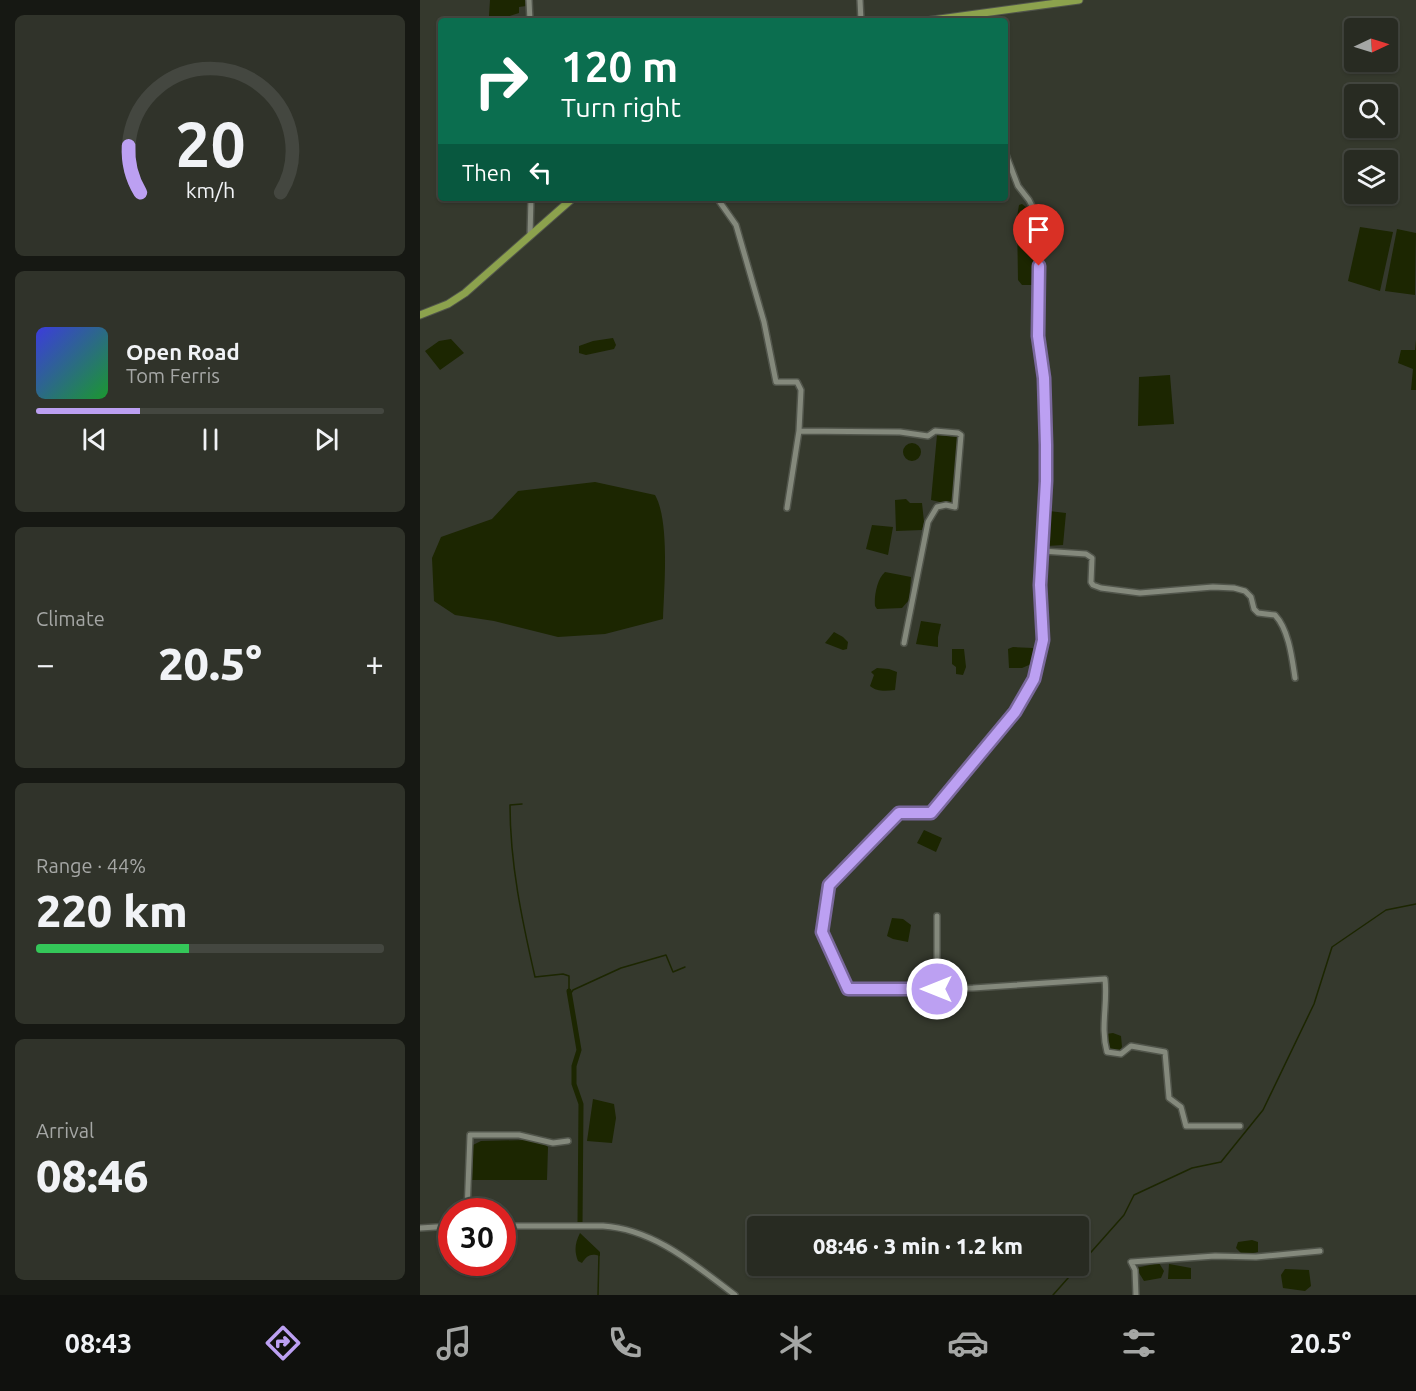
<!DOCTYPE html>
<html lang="en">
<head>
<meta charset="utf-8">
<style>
  :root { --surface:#282b22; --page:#30332a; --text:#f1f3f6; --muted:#a5a7a5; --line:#444740; --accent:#bca0f2 }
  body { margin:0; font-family:Ubuntu,sans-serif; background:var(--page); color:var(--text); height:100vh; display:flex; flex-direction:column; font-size:22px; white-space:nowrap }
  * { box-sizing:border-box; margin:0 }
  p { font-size:20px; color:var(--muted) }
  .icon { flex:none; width:33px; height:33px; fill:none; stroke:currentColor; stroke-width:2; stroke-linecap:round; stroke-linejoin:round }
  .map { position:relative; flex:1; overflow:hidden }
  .details { display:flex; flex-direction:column; gap:15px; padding:15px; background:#161813; width:420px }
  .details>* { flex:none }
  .guide { position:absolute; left:18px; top:18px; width:570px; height:183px; border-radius:6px; box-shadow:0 2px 4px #0004,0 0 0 2px var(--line); background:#0b6e4f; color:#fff; overflow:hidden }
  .needle { width:39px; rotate:86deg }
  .buttons { position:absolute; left:924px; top:18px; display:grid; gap:12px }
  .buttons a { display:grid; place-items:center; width:54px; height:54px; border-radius:6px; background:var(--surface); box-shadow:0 2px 4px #0004,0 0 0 2px var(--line); font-size:30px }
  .speed { position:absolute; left:18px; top:1198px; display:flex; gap:12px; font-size:30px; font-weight:700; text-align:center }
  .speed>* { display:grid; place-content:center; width:78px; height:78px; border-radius:50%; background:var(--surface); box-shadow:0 2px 4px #0004,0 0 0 2px var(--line); line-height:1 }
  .speed .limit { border:9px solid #d22; background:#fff; color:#111 }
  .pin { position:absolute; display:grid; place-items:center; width:51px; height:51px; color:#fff; margin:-62px -26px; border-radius:50% 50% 50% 0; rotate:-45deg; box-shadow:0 0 6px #0007 }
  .pin .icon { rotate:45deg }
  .me { position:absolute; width:66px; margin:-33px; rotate:270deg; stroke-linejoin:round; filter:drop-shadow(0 0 4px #0008) }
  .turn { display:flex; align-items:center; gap:21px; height:126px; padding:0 24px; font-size:27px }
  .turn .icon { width:78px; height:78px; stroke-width:2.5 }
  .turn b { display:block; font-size:42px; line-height:51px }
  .then { display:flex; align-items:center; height:57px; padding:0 24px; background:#0003; gap:12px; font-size:22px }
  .big { font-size:45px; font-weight:800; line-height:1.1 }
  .details .widget { flex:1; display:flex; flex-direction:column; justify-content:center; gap:9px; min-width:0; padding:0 21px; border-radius:9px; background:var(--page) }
  .details .dial { align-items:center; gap:0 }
  .dial svg { height:156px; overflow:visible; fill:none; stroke:var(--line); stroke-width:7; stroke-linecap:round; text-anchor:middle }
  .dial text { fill:var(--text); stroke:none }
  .song { display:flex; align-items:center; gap:18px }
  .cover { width:72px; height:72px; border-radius:9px; background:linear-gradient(135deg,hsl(240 70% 55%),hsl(130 70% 35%)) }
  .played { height:6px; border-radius:3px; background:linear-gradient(90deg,var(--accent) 30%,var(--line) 30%) }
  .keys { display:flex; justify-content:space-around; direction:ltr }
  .heat { display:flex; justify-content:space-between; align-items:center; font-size:33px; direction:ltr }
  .charge { height:9px; border-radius:4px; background:linear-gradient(90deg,#34c759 44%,var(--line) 0) }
  .trip { position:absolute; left:327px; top:1216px; width:342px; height:60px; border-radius:6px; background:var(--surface); box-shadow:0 2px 4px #0004,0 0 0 2px var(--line); font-weight:800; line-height:60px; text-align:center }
  .tab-bar { display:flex; height:96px; justify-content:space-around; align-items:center; background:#10110e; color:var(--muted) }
  .tab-bar .icon { width:42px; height:42px }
  .tab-bar .current { color:var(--accent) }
  .tab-bar b { font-size:27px; color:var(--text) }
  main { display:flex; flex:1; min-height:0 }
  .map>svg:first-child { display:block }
  .water { fill:#1c2601 }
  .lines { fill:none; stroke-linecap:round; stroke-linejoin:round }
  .stream { stroke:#1c2601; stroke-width:1.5 }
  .canal { stroke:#1c2601; stroke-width:5 }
  .minor-casing { stroke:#51554b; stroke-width:8 }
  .major-casing { stroke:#51554b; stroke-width:9 }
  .minor { stroke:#84897c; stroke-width:5 }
  .major { stroke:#8ca24d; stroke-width:7 }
  .route-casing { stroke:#7a689d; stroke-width:15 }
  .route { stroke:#bca0f2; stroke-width:10 }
</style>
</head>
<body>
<main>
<section class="details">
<div class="widget dial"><svg viewBox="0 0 100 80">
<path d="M14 69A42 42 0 1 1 86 69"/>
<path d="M14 69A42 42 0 0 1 8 45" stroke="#bca0f2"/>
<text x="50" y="56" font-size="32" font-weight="700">20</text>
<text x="50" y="72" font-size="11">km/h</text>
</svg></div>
<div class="widget">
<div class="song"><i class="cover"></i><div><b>Open Road</b><p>Tom Ferris</p></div></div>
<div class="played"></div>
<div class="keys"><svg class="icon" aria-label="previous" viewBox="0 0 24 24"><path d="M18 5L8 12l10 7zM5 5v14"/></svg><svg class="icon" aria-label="pause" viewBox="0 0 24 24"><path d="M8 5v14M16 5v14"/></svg><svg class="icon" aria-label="next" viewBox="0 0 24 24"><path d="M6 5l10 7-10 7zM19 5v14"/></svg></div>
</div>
<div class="widget"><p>Climate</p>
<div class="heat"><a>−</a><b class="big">20.5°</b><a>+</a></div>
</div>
<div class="widget"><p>Range · 44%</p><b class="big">220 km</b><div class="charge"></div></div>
<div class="widget"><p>Arrival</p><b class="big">08:46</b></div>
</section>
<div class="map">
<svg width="996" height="1295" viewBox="0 0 996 1295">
  <rect width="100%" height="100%" fill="#35392d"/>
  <path class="water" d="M 70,0 L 106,0 L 106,6 L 99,7 L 99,13 L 86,17 L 69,16 Z
    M 602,204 L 611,211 L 614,231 L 616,281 L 613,285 L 602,285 L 598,280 L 597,217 L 599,205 Z
    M 940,227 L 973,232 L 960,291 L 928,281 Z
    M 977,229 L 996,233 L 995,295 L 965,291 Z
    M 193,338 L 196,345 L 194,349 L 166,355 L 159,353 L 159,346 L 173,341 Z
    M 31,339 L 44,353 L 20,370 L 5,351 L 19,341 Z
    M 996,340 L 996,390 L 991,390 L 993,369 L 978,363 L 981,350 L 995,350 Z
    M 750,375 L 754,424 L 718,426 L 719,377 Z
    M 517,435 L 539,437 L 533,505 L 511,500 Z
    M483 452a9 9 0 1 1 18 0a9 9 0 1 1-18 0Z
    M 175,482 L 235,495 C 250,521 244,588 243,619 L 185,634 L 138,637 L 74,621 L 35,615 L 14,601 L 12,558 L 21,537 L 72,519 L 98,491 Z
    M 486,499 L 490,503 L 502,503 L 504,522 L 502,530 L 476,531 L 475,500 Z
    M 629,511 L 646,513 L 643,545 L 627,546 Z
    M 452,525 L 473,527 L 468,555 L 446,549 Z
    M 465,572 L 491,577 L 489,600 L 482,608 L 457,609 L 455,606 C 454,596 457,579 465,572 Z
    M 501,621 L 521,624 L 518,637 L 518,647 L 496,644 Z
    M 414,632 L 423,637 L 428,642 L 427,649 L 423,650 L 405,643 Z
    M 593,647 L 613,648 L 616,662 L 602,668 L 589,668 L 588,649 Z
    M 532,649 L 544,649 L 546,667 L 543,675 L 536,674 L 536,667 L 532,664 Z
    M 457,668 L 469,669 L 477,672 L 475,690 C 466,691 457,692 450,686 L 454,675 L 451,672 Z
    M 504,830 L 522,838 L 516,852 L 497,843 Z
    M 472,918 L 483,919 L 491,925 L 488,942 L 473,939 L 467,936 Z
    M 693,1033 L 701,1036 L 702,1047 L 699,1051 L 689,1050 L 686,1046 L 686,1034 Z
    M 173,1099 L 194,1104 L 196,1118 L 192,1143 L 167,1141 Z
    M 107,1140 L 124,1144 L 128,1147 L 127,1180 L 52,1180 L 53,1145 L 61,1141 Z
    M 160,1233 L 180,1252 L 180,1256 C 171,1253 167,1255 162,1263 L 158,1261 C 154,1251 155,1243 160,1233 Z
    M 832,1240 L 838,1242 L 838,1252 L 823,1255 L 816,1248 L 818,1242 Z
    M 739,1263 L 744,1271 L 741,1278 L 724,1281 L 716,1268 Z
    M 749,1264 L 771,1268 L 771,1279 L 748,1279 Z
    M 865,1269 L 889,1270 L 891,1286 L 885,1291 L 863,1288 L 861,1275 Z"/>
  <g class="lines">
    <path class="stream" d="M 102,804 L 90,805 C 90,864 102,920 115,977 L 143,974 L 149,976 L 149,991
      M 149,996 L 153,990 L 201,968 L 246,955 L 253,972 L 265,967
      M 178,1295 L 179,1254
      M 633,1295 L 704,1215 L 714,1195 L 772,1168 L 801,1162 L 843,1110 L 894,1004 L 912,947 L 966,910 L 996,904"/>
    <path class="canal" d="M 149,991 L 159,1050 L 154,1066 L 154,1084 L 161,1104 L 160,1224"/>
    <g class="minor-casing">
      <path id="minor" d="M 109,0 L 110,21
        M 440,0 L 441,21
        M 585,152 L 598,186 L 609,200 L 614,210 L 619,266 L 618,336 L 624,378 L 626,481 L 620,585 L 623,640 L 614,679 L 595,712 L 511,813 L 479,813 L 409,885 L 402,932 L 428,989 L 553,988 L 685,979 C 688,1004 680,1027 687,1052 L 701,1054 L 711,1046 L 745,1052 L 749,1098 L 761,1107 L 766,1126 L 820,1126
        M 297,198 L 316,225 L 344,322 L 356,382 L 377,382 L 381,390 L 379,431 L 480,432 L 508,436 L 515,431 L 538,433 L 541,435 L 535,507 L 526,505 L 517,507 L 508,522 L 484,643
        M 110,236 L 111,198
        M 367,508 L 379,431
        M 622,551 L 666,554 L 672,558 L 671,582 L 673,585 L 681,588 L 720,593 L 793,587 L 814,588 L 825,591 L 831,597 L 834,609 L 838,613 L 855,615 C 869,630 872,658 875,678
        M 517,916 L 517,989
        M 47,1212 L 50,1135 L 99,1135 L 133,1143 L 148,1141
        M 82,1226 L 183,1226 C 234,1229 275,1265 315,1295
        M 0,1228 L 32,1226
        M 716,1295 L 715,1270 L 711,1262 L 795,1256 L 836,1257 L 900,1251"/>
    </g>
    <g class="major-casing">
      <path id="major" d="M 505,21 L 659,0
        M 0,315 L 28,304 L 45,293 L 153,198"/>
    </g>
    <use href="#minor" class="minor"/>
    <use href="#major" class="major"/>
  </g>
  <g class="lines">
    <g class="route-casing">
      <path id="route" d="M 517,989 L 428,989 L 402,932 L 409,885 L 479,813 L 511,813 L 595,712 L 614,679 L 623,640 L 620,585 L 626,481 L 626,445 L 624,378 L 618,336 L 619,266"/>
    </g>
    <use href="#route" class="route"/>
  </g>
</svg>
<div class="buttons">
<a><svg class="needle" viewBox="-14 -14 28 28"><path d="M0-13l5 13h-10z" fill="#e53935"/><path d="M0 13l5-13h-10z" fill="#a5a7a5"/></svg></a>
<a><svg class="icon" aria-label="search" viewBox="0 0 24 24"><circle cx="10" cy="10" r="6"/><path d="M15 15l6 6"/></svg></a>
<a><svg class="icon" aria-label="layers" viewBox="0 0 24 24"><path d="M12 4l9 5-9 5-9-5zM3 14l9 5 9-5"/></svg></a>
</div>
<div class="speed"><div class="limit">30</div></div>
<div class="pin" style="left:619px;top:266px;background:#d93025"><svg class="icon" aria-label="arrive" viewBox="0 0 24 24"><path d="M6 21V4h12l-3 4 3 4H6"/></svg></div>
<svg class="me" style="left:517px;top:989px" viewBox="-20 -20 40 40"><circle r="17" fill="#bca0f2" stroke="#fff" stroke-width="3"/><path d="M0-11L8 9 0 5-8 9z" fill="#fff"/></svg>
<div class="trip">08:46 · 3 min · 1.2 km</div>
<div class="guide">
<div class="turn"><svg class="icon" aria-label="right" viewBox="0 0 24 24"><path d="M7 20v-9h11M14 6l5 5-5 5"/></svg><div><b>120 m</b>Turn right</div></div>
<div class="then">Then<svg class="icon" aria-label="left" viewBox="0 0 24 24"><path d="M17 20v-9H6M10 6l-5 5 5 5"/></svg></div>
</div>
</div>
</main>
<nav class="tab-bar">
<b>08:43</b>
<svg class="icon current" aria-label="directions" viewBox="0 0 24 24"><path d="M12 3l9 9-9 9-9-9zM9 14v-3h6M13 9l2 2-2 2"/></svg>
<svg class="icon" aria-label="music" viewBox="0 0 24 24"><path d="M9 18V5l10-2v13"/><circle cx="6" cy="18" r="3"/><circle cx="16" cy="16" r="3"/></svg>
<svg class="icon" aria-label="phone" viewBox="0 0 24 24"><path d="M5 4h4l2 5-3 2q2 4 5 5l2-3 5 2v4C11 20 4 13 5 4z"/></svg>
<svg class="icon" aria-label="climate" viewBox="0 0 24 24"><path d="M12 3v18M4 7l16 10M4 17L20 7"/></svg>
<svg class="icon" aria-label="car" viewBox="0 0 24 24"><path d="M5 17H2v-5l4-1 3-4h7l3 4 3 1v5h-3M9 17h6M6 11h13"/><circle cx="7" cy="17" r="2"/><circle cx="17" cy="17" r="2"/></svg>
<svg class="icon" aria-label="filters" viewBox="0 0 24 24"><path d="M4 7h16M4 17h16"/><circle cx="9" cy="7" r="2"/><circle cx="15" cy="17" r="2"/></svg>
<b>20.5°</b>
</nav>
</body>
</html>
